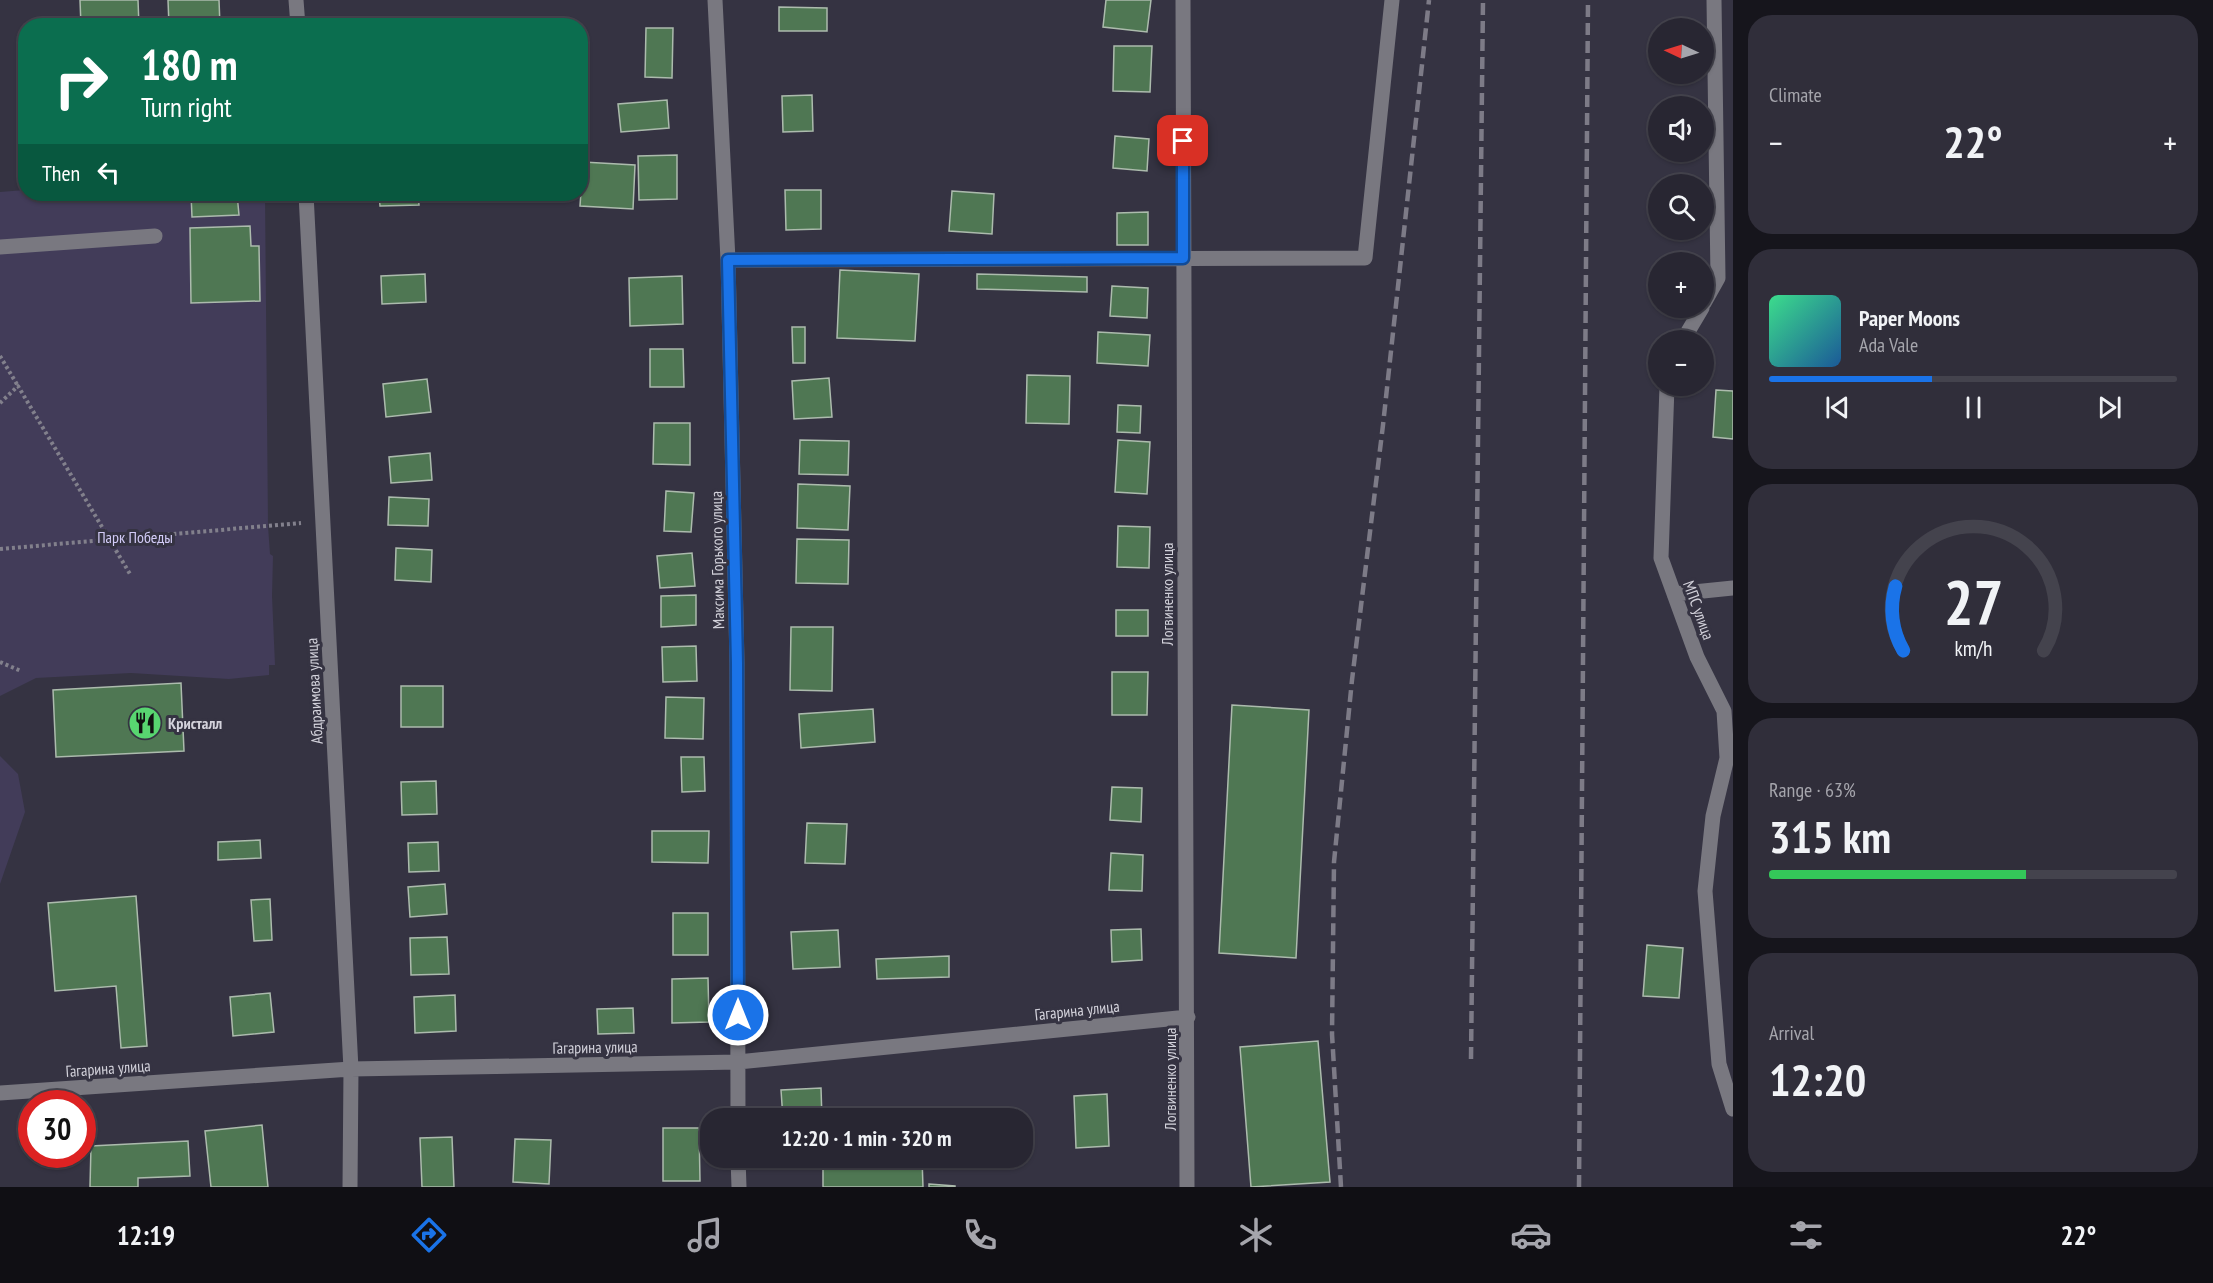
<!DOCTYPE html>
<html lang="en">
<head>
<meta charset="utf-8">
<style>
  :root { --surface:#282632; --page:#302e3a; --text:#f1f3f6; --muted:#a5a5ac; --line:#44434d; --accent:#1a73e8 }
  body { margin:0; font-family:"PT Sans Narrow",sans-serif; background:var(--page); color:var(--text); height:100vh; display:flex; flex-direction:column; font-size:22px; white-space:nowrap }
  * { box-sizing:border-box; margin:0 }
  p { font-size:20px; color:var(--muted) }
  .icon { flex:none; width:33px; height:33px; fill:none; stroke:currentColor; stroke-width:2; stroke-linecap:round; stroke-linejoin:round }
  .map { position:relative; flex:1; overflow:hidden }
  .side { display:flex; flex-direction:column; gap:15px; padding:15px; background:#16151c; width:480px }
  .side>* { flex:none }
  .top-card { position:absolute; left:18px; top:18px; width:570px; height:183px; border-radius:24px; box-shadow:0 2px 4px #0004,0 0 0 2px var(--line); background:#0b6e4f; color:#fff; overflow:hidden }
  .needle { width:39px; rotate:274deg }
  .buttons { position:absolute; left:1648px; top:18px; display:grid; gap:12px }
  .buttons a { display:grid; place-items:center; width:66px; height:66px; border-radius:50%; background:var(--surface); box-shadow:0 2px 4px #0004,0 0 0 2px var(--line); font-size:30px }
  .speed { position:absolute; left:18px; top:1090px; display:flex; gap:12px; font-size:30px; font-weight:700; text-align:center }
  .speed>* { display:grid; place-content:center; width:78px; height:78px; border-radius:50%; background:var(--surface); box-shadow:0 2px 4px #0004,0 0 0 2px var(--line); line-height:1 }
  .speed .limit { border:9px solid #d22; background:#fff; color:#111 }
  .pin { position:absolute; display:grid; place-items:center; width:51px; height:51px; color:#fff; margin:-26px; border-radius:12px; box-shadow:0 3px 9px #0006 }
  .me { position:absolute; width:66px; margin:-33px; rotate:0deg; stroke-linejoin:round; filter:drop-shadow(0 0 4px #0008) }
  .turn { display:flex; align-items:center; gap:21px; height:126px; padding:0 24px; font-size:27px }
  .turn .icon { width:78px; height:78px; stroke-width:2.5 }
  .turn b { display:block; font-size:42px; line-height:51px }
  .then { display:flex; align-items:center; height:57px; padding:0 24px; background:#0003; gap:12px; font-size:22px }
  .big { font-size:45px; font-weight:600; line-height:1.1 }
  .side .tile { flex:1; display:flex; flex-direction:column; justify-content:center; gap:9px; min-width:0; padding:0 21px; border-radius:24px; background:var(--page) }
  .side .dial { align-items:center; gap:0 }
  .dial svg { height:156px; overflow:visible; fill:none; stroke:var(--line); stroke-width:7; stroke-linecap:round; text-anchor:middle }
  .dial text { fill:var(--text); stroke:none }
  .song { display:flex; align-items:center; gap:18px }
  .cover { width:72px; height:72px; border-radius:9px; background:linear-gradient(135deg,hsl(150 70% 55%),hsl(210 70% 35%)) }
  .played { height:6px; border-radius:3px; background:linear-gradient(90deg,var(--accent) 40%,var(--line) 40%) }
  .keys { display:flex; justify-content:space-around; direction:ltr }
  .heat { display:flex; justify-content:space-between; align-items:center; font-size:33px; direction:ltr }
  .charge { height:9px; border-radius:4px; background:linear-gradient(90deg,#34c759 63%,var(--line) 0) }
  .trip { position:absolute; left:700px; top:1108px; width:333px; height:60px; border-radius:24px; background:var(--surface); box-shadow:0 2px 4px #0004,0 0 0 2px var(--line); font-weight:600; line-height:60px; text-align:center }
  .dock { display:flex; height:96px; justify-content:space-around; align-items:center; background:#100f14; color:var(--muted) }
  .dock .icon { width:42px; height:42px }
  .dock .on { color:var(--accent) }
  .dock b { font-size:27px; color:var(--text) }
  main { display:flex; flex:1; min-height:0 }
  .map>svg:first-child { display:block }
  .green { fill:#423c59 }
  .building { fill:#4f7753; stroke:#acbbad; stroke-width:1.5 }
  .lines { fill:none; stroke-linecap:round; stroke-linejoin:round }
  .path { stroke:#82808c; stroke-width:4; stroke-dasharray:3 3; stroke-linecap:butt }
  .minor { stroke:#797880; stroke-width:15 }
  .rail { stroke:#7d7b87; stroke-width:4.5; stroke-dasharray:12 6; stroke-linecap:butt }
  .route-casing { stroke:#114b97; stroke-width:15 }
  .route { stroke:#1a73e8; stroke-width:10 }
  .labels { text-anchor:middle; stroke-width:6; stroke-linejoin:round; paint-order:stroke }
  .park-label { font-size:16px; fill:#d3ccf8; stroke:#353342 }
  .street-label { font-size:16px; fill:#d3d2db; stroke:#353342 }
  .poi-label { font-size:16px; font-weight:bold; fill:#d3d2db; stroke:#353342; text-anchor:start }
</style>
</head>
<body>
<main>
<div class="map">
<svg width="1733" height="1187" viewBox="0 0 1733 1187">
  <rect width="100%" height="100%" fill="#353342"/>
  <path class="green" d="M 25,190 L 26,194 L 265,194 L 268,526 L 270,554 L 273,556 L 272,596 L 275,665 L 269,665 L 269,675 L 229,679 L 131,673 L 36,678 L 0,696 L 0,192 Z
    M 0,756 L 18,774 L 25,812 L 0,884 Z"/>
  <path class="building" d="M 80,0 L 138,0 L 139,26 L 81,26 Z
    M 168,0 L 219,0 L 220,26 L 169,26 Z
    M 1106,0 L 1151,0 L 1147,32 L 1103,27 Z
    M 779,7 L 827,8 L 827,31 L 779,31 Z
    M 646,28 L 673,28 L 672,78 L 645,77 Z
    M 1114,46 L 1152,46 L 1150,92 L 1113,91 Z
    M 812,95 L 813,131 L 783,132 L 782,96 Z
    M 667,100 L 669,128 L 621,132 L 618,104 Z
    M 1115,136 L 1149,139 L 1147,171 L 1113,168 Z
    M 677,155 L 677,199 L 639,200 L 638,156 Z
    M 583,162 L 635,165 L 633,209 L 580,206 Z
    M 785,190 L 821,190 L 821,229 L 786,230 Z
    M 952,191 L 994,194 L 992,234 L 949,231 Z
    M 191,194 L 237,194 L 239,215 L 192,217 Z
    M 379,194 L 418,194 L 419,205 L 380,206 Z
    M 1148,212 L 1148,245 L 1117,245 L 1117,213 Z
    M 250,226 L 251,246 L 259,246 L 260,301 L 191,303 L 190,228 Z
    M 840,270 L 919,274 L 915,341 L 837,338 Z
    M 425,274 L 426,302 L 382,304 L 381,276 Z
    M 977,274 L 1087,277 L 1087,292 L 977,289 Z
    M 682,276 L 683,324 L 630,326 L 629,278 Z
    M 1112,286 L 1148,288 L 1147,318 L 1110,316 Z
    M 792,327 L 805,327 L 805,363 L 793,363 Z
    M 1098,332 L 1150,335 L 1148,366 L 1097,363 Z
    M 650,349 L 683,349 L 684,387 L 650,387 Z
    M 1027,375 L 1070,376 L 1069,424 L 1026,423 Z
    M 829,378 L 832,417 L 794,419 L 792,381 Z
    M 427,379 L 431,412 L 386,417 L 383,384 Z
    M 1716,390 L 1733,391 L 1733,439 L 1713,437 Z
    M 1118,405 L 1141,406 L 1140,433 L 1117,432 Z
    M 654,423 L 690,423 L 690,465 L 653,464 Z
    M 800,440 L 849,441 L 848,475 L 799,474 Z
    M 1118,440 L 1150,442 L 1147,494 L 1115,492 Z
    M 430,453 L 432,480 L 391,483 L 389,457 Z
    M 798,484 L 850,486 L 848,530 L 797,528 Z
    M 666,491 L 694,493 L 691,532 L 664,531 Z
    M 389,497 L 429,499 L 428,526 L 388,525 Z
    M 1118,526 L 1150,527 L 1149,568 L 1117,567 Z
    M 797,539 L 849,540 L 848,584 L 796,583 Z
    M 396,548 L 432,550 L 431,582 L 395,580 Z
    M 692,553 L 695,586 L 660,588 L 657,556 Z
    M 696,595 L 696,625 L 661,627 L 661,596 Z
    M 1116,610 L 1148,610 L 1148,636 L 1116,636 Z
    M 791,627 L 833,627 L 832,691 L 790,690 Z
    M 696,646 L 697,681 L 663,682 L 662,647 Z
    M 1112,672 L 1148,672 L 1147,715 L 1112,715 Z
    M 181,683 L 184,751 L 56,757 L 53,690 Z
    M 401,686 L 443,686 L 443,727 L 401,727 Z
    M 666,697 L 704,698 L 703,739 L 665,738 Z
    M 1232,705 L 1309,710 L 1296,958 L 1219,953 Z
    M 873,709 L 875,742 L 801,748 L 799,714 Z
    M 681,757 L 704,757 L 705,791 L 682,792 Z
    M 436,781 L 437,814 L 402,815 L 401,782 Z
    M 1112,787 L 1142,788 L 1141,822 L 1110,820 Z
    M 807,823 L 847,824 L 845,864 L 805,863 Z
    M 652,831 L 709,831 L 708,863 L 652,862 Z
    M 260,840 L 261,858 L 218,860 L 218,842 Z
    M 438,842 L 439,871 L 409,872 L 408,843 Z
    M 1111,853 L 1143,855 L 1142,891 L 1109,890 Z
    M 445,884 L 447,914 L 410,917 L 408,887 Z
    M 136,896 L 147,1046 L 121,1048 L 116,986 L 55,991 L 48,903 Z
    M 270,899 L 272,940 L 254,941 L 251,900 Z
    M 673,913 L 708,913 L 708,955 L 673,955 Z
    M 1141,929 L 1142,960 L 1112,962 L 1111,930 Z
    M 838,930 L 840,967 L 793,969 L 791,932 Z
    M 447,937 L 449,974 L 411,975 L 410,938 Z
    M 1647,945 L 1683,948 L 1679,998 L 1643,996 Z
    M 949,956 L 949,977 L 877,979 L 876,959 Z
    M 708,978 L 709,1022 L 672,1023 L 672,979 Z
    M 270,993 L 274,1032 L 233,1036 L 230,997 Z
    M 455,995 L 456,1031 L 415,1033 L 414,997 Z
    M 633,1008 L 634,1033 L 598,1034 L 597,1009 Z
    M 1318,1041 L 1330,1182 L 1251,1187 L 1240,1047 Z
    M 821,1088 L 822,1119 L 783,1119 L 781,1090 Z
    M 1107,1094 L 1109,1146 L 1076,1148 L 1074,1096 Z
    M 921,1115 L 921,1119 L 822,1119 L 822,1118 Z
    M 262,1125 L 268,1187 L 211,1187 L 205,1131 Z
    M 663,1128 L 699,1128 L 700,1181 L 663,1181 Z
    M 452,1137 L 454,1187 L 422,1187 L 420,1138 Z
    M 515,1139 L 551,1140 L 549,1184 L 513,1182 Z
    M 188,1141 L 190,1176 L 138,1178 L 138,1187 L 90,1187 L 91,1146 Z
    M 823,1158 L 922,1158 L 923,1187 L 823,1187 Z
    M 929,1184 L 955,1186 L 955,1187 L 929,1187 Z"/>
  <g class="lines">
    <path class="path" d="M 0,356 L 18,386
      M 0,403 L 18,386 L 130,574
      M 0,549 L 301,523
      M 0,662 L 21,671"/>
    <path class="minor" d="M 296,0 L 298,26
      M 715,0 L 728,260 L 737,663 L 738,1119
      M 1183,0 L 1187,1187
      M 306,194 L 351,1069 L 350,1187
      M 0,247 L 155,236
      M 728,260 L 1365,258 L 1392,0
      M 1704,303 L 1718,278 L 1714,0
      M 1683,340 L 1702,308
      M 1667,386 L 1661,558 L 1697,657 L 1724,711 L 1727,758 L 1713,816 L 1705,891 L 1719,1064 L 1733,1109
      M 1674,594 L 1733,588
      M 0,1093 L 351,1069 L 738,1062 L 1188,1017
      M 738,1158 L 739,1187"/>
    <path class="rail" d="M 1471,1059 L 1483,0
      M 1341,1187 L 1332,1034 L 1334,862 L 1352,680 L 1383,425 L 1429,0
      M 1579,1187 L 1588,0"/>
  </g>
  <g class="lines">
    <g class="route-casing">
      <path id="route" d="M 738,1015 L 737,663 L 728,260 L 1183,258 L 1183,141"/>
    </g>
    <use href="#route" class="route"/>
  </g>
  <defs>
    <g id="restaurant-disc" transform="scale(1.725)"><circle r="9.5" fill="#58d570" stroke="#353342"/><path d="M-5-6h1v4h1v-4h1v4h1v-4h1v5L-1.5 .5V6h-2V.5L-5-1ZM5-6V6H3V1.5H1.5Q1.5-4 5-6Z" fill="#111"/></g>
  </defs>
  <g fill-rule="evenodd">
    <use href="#restaurant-disc" x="145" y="723"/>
  </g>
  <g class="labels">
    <g class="park-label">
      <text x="135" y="543">Парк Победы</text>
    </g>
    <g class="street-label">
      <text transform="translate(717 560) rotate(-91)" y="6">Максима Горького улица</text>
      <text transform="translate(1167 594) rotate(-90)" y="6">Логвиненко улица</text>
      <text transform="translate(1699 610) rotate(70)" y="6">МПС улица</text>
      <text transform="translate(314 691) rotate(-93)" y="6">Абдраимова улица</text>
      <text transform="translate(1077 1010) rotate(-6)" y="6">Гагарина улица</text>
      <text transform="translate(595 1047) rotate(-1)" y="6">Гагарина улица</text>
      <text transform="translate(108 1068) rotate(-4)" y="6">Гагарина улица</text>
      <text transform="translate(1170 1079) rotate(-90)" y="6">Логвиненко улица</text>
    </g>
    <g class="poi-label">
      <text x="168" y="729">Кристалл</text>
    </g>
  </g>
</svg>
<div class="buttons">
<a><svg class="needle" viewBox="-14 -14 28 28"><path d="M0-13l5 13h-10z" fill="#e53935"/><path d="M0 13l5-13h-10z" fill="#a5a5ac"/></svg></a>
<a><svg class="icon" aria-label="sound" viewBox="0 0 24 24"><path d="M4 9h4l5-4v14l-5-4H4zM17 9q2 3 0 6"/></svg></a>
<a><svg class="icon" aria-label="search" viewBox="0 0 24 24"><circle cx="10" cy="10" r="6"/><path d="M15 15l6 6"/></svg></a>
<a>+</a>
<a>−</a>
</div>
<div class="speed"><div class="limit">30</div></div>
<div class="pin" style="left:1183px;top:141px;background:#d93025"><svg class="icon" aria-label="arrive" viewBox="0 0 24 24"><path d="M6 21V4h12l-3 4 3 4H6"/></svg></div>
<svg class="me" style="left:738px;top:1015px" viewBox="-20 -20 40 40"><circle r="17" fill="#1a73e8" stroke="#fff" stroke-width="3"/><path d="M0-11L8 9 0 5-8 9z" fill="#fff"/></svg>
<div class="trip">12:20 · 1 min · 320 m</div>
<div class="top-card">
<div class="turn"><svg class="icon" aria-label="right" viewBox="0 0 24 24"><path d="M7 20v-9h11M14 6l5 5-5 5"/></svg><div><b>180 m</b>Turn right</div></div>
<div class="then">Then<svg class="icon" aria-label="left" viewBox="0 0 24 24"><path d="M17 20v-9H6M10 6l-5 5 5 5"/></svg></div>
</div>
</div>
<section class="side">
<div class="tile"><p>Climate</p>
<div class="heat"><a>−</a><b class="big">22°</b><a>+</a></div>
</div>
<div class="tile">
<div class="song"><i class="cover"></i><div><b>Paper Moons</b><p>Ada Vale</p></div></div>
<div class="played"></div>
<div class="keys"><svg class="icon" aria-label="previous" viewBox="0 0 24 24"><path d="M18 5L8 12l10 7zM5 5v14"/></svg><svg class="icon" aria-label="pause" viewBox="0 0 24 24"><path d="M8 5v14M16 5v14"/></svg><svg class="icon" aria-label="next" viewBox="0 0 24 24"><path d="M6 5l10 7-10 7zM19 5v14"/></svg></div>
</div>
<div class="tile dial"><svg viewBox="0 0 100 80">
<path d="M14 69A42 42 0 1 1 86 69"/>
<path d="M14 69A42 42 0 0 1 10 36" stroke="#1a73e8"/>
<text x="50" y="56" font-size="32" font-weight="700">27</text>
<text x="50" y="72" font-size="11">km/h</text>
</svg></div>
<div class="tile"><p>Range · 63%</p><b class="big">315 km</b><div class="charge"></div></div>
<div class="tile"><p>Arrival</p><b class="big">12:20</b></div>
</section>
</main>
<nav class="dock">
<b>12:19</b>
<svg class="icon on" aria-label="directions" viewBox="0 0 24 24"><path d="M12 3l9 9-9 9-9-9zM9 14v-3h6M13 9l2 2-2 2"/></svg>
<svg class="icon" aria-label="music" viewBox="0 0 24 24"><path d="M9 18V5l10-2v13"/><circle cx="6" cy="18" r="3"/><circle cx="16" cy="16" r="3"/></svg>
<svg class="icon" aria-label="phone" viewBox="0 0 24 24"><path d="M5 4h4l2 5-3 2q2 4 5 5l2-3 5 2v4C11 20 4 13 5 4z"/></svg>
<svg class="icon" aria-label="climate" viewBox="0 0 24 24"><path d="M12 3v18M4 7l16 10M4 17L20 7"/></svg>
<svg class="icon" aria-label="car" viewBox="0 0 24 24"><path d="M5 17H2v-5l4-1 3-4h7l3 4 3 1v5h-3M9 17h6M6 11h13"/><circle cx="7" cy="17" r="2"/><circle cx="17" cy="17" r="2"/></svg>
<svg class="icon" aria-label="filters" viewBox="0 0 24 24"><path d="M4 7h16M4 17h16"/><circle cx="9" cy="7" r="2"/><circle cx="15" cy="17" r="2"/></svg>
<b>22°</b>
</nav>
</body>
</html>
